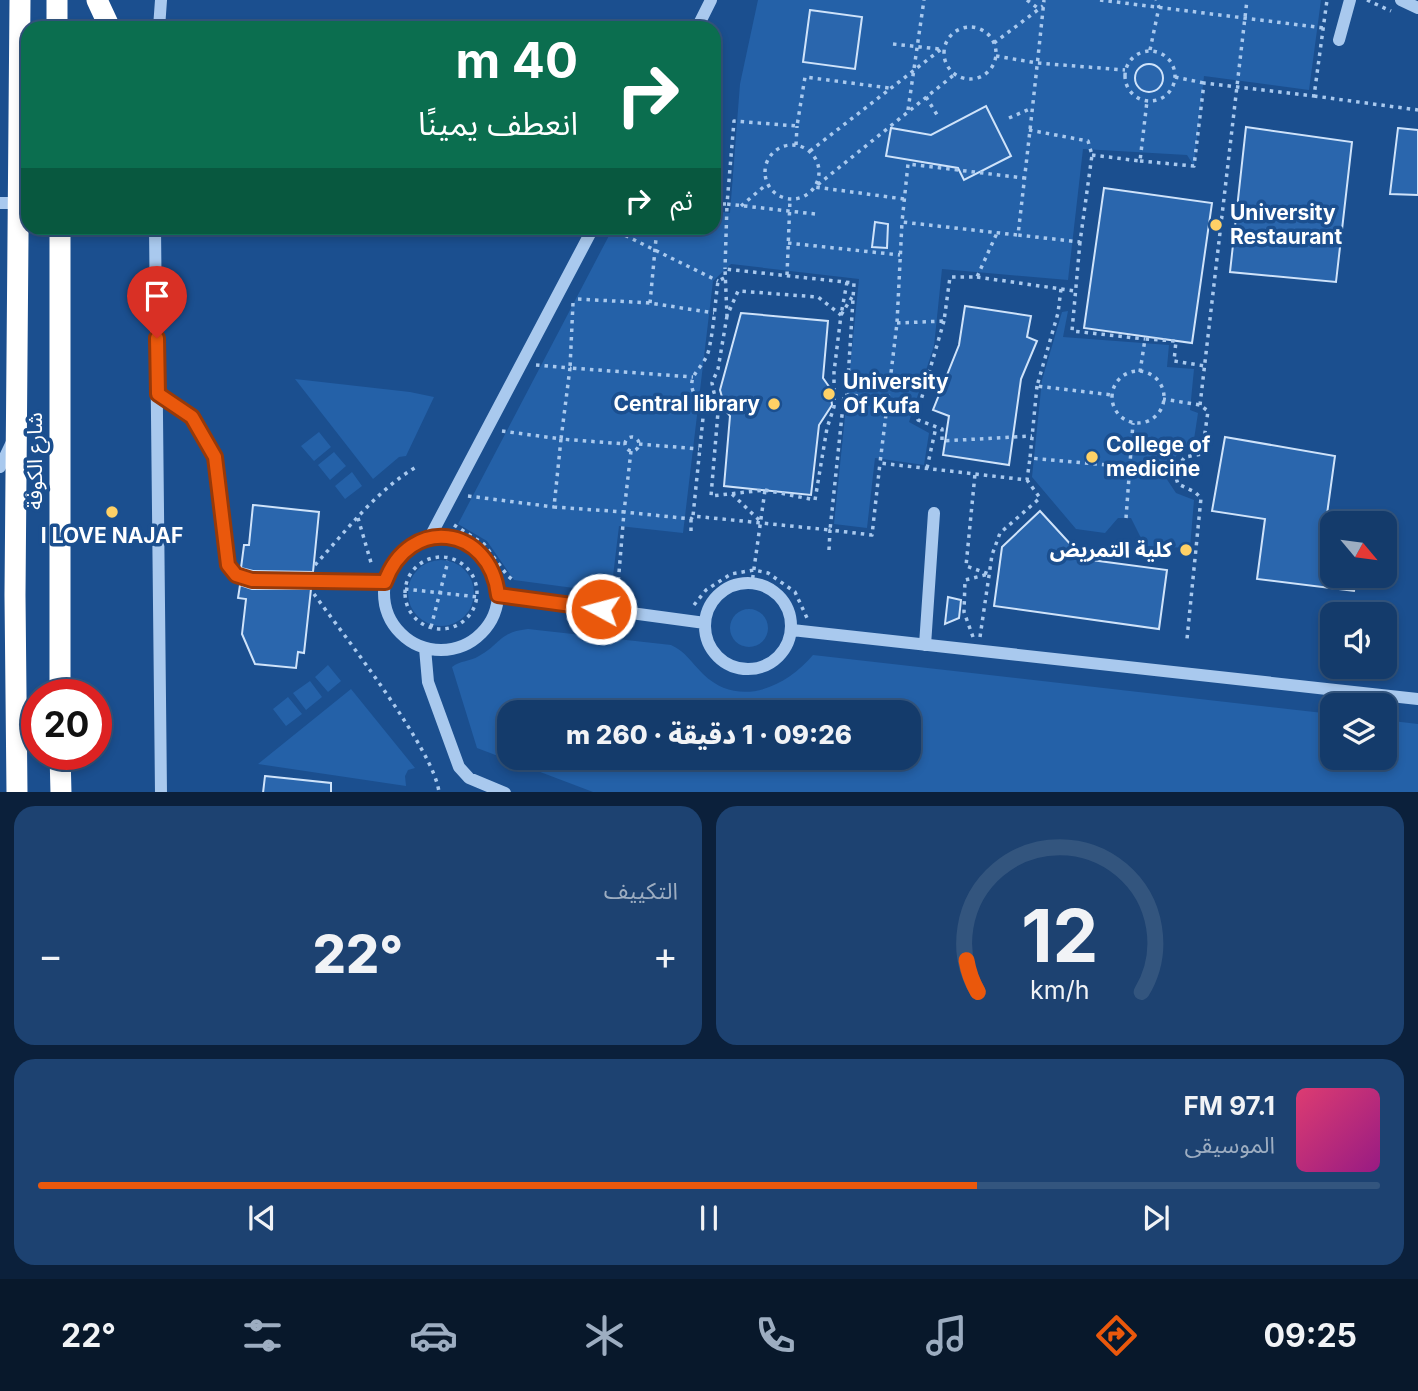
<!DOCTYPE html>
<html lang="ar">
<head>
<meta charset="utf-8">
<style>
  :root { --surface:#143b6b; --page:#1d4271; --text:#f1f3f6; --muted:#9dadc1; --line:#33557e; --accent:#ea580c }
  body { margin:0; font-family:Inter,"Noto Sans Arabic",sans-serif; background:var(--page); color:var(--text); direction:rtl; height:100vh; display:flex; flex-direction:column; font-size:26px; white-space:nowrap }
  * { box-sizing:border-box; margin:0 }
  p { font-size:23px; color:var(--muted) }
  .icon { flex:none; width:38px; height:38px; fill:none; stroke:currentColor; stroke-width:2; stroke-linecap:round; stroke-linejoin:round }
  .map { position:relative; height:792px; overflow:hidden; direction:ltr }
  .sheet { display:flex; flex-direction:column; gap:14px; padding:14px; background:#0b203b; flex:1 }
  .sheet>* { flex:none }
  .top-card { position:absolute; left:21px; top:21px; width:700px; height:214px; border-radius:21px; box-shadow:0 4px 10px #0003,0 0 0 2px var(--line); direction:rtl; background:#0b6e4f; color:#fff; overflow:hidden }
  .needle { width:46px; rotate:119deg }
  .fabs { position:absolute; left:1320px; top:511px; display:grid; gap:14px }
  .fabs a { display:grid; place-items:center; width:77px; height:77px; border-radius:14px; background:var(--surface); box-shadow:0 4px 10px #0003,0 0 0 2px var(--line); font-size:35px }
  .speed { position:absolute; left:21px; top:679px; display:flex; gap:14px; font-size:35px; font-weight:700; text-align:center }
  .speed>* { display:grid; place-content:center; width:91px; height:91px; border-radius:50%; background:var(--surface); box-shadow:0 4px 10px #0003,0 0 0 2px var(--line); line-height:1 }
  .speed .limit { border:10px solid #d22; background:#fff; color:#111 }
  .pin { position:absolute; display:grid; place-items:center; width:60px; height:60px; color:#fff; margin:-72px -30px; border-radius:50% 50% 50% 0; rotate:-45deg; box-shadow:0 0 7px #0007 }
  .pin .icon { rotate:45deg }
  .me { position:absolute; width:77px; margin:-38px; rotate:277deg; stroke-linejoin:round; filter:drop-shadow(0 0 5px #0008) }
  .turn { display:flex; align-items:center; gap:24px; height:147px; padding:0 28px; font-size:32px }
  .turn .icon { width:91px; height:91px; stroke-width:2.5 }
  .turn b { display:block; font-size:49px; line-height:60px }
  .then { display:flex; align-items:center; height:66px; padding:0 28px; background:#0003; gap:14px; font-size:26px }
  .big { font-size:52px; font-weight:800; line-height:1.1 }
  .sheet .tile { flex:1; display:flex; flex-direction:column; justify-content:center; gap:10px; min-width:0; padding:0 24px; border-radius:21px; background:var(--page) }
  .sheet .dial { align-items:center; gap:0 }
  .dial svg { height:182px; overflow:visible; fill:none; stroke:var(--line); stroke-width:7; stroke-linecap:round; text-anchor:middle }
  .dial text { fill:var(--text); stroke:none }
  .song { display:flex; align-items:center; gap:21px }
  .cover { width:84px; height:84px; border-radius:10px; background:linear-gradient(135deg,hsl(340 70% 55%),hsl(310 70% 35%)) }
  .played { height:7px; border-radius:4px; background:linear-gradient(90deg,var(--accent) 70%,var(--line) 70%) }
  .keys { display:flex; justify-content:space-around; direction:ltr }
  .heat { display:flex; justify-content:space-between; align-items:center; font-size:38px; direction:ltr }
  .sheet .tiles { flex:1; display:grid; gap:14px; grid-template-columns:1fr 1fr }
  .tile:last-child { grid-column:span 2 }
  .trip { position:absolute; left:497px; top:700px; width:424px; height:70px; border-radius:21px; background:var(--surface); box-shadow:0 4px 10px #0003,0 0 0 2px var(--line); font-weight:800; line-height:70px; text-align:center; direction:rtl }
  .tabs { display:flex; height:112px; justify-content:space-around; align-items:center; background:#08182b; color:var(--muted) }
  .tabs .icon { width:49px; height:49px }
  .tabs .active { color:var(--accent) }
  .tabs b { font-size:32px; color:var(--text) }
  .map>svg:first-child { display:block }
  .green { fill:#2461a8; fill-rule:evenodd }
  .building { fill:#2a66ad; stroke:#cfe3fa; stroke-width:2 }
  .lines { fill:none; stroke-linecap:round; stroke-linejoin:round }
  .path { stroke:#a9c9ee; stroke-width:3.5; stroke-dasharray:3.5 5; stroke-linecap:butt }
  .minor { stroke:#a9c9ee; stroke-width:12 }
  .highway { stroke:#fff; stroke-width:21 }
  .route-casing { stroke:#983908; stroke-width:18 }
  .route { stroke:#ea580c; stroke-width:12 }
  .poi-dot { fill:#ffd166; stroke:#1b4f8f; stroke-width:2.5 }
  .labels { text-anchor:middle; stroke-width:7; stroke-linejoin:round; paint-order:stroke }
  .poi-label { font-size:21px; font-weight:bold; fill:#fff; stroke:#1b4f8f; text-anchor:start }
  .street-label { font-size:21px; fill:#fff; stroke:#1b4f8f }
</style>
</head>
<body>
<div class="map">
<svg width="1418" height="793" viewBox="0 0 1418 793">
  <rect width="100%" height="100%" fill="#1b4f8f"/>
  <path class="green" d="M 758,0 L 1321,0 L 1309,90 L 1204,76 L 1194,166 L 1187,155 L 1083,149 L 1068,280 L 942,269 L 934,346 L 909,422 L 929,433 L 924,465 L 875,458 L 867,528 L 834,524 L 859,279 L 731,264 L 713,281 L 683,533 L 619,526 L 611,593 L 514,580 L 487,541 L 458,524 L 613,228 L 714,228 L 714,211 L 730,213 L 740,84 Z
    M 1068,311 L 1063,337 L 1169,345 L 1167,367 L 1194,369 L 1190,410 L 1198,413 L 1193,446 C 1176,451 1171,461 1166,478 L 1176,493 L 1194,500 L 1190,548 L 1145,546 L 1131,518 L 1118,518 L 1105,533 L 1076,529 L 1032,477 L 1042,380 L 1062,312 Z
    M 295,379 L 410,392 L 434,397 L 406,456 L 399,457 L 373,479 Z
    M 319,432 L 331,447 L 314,461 L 301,446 Z
    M 334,452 L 346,466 L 330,480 L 318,465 Z
    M 352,472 L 362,486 L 345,499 L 335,486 Z
    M408 593a33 33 0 1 1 66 0a33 33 0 1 1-66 0Z
    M730 628a19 19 0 1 1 38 0a19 19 0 1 1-38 0Z
    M 528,629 L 671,645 C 686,652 691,662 703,674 C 739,709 786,687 813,655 L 1332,714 L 1332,758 L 1384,758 L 1384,720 L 1418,724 L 1418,792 L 593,792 L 477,748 L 452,667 C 461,660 469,662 479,656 C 501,644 499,632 528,629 ZM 509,712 L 908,712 L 908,758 L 509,758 Z
    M 328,665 L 341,681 L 328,692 L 315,677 Z
    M 310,681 L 322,697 L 306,710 L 293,693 Z
    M 351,689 L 415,768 L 408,770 L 405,776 L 406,786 L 258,764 Z
    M 288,697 L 302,714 L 286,726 L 273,709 Z"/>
  <path class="building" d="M 810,10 L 862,17 L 855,69 L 803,62 Z
    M1135 78a14 14 0 1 1 28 0a14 14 0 1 1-28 0Z
    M 986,106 L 1011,156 L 964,180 L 958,168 L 886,156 L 891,128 L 931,135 Z
    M 1246,127 L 1352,142 L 1336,282 L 1230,272 Z
    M 1398,128 L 1418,130 L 1418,195 L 1390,194 Z
    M 1104,188 L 1212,203 L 1192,343 L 1084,328 Z
    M 875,222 L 888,224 L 887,248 L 872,247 Z
    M 965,306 L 1031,316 L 1027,337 L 1037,341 L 1021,379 L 1009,465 L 943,455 L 949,416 L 933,410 L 959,345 Z
    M 741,313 L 828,321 L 823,378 L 830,388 L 832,405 L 819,425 L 811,495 L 724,486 L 730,416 L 726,411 L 720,390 Z
    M 1225,437 L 1335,456 L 1327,514 L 1332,515 L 1332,576 L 1357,576 L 1354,591 L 1257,579 L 1265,519 L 1212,511 Z
    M 253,505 L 319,512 L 313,572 L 253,571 L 241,568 L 244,545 L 249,545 Z
    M 1040,511 L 1084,559 L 1167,570 L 1159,629 L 994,606 L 1002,547 Z
    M 240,585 L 252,589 L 311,589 L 304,653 L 298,652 L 296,668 L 255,664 L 242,634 L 246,599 L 238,598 Z
    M 948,597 L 961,600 L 959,618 L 945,624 Z
    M 265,776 L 331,783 L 331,793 L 263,793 Z"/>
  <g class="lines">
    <path class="path" d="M 1027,0 L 1039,9
      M 1100,0 L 1324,28
      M 1367,0 L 1391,11
      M944 53a26 26 0 1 1 52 0a26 26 0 1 1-52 0Z
      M 994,43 L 1043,6
      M 893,44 L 939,49
      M 1150,50 L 1159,7 L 1156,0
      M1125 76a25 25 0 1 1 50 0a25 25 0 1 1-50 0Z
      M 996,56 L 1037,63 L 1125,70
      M 1175,77 L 1204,83
      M 1314,96 L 1418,110
      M 926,97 L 939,118
      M 908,110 L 924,0
      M 1009,118 L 1032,108
      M 1029,130 L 1088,141 L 1092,155 L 1080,242 L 1018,235 C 1027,157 1036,78 1044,0
      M765 172a27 27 0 1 1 54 0a27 27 0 1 1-54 0Z
      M 796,145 L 797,126
      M 810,151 L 944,47
      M 1092,155 L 1140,161 L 1147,101
      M 1140,161 L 1194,166 L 1204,83 L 1314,96 L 1327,0
      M 904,199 L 815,187 L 955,74
      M 714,204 L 727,204 L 725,269
      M 741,206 L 767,184
      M 815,214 L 727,204 L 734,121 L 797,126 L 805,77 L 889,88
      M 610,228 L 718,281
      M 1017,235 L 902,222 L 908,164 L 1024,178
      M 1080,242 L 1072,331 L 1145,339
      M 788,243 L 900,255
      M 787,275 L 790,200
      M 977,277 L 1075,291
      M 724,278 L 718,281 C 715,303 714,327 709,349 C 704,373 676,376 704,408 L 693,516 L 830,530 L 844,396 L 847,395
      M 847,282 L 841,315 L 852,297
      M 1061,289 L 1058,313 L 1037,386 L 1112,395
      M 578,299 L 650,303 L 714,313
      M 573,303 L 570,368 L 693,377
      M 650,303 L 657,228
      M 727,316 L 718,369 L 712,383 L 718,412 L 711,496 L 765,490 L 752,583
      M 944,321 L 917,414 L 918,420 L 942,429 L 942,441 L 1032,436
      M 897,323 L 944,321 L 950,277 L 977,277 L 997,233
      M 536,365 L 570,368 L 561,439 L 625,444
      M1112 397a26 26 0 1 1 52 0a26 26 0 1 1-52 0Z
      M 1140,372 L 1145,339 L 1176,341 L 1174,361 L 1205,366
      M 1037,386 L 1030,458 L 1174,471 L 1185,457 L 1202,454 L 1208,411 L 1200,405 L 1163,399
      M 888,398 L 880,463 L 1027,480 L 1030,458
      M 1200,405 L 1247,0
      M 502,431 L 561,439 L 554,507 L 624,512 L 617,597
      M625 444a7 7 0 1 1 14 0a7 7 0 1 1-14 0Z
      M 639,444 L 699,449
      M 631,451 L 624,512 L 691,519 L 693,516
      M 927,468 L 936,427
      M 1174,471 L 1178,484 L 1195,492 L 1201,498 L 1187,639
      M 765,490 L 815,500 L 827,428 L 834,407 L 834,372 L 841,315 L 818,297 L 738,291 L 727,316 L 725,269 L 854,283 L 847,395 L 888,398 L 897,323 L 902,222
      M 732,494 L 759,520
      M 468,496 L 554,507
      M 358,518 L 372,566
      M 1126,518 L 1133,423
      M 691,519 L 691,535
      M 454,525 L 484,544 L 507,575 L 515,582
      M 829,550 L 830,530 L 872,535 L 880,463
      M405 593a36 36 0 1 1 72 0a36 36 0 1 1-72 0Z
      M 315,565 C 346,531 376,491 416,467
      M 405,589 L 478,597
      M 314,594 C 342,633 436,752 439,793
      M 694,605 L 706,590 L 731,574 L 754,570 L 768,573 L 795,592 L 807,618
      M 431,627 L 448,561
      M 973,637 L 964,612 L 965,580 L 989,574 L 966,566 L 975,474
      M 980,637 L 992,555 L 1000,533 L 1040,498 L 1027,480"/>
    <path class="minor" d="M 1401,0 L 1418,8
      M 159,28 L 161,0
      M 697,28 L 711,0
      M 1339,40 L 1350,0
      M 0,203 L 17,203
      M 155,228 L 161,793
      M 158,394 L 192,417 L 215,457 L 228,565 L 236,575 L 252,580 L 385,581
      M 0,467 L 12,442
      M384 593a57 57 0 1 1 114 0a57 57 0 1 1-114 0Z
      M 430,537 L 593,228
      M705 626a43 43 0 1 1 86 0a43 43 0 1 1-86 0Z
      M 498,595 L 705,623
      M 792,630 L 1418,699
      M 925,645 L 934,513
      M 425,648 L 428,682 L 459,767 L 469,778 L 505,793"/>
    <path class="highway" d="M 57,0 L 57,28
      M 97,0 L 110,28
      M 60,695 L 60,228
      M 60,754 L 61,793
      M 17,793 L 15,595 L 20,0"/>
  </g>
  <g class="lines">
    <g class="route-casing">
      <path id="route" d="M 157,338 L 158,394 L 192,417 L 215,457 L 228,565 L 236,575 L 252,580 L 385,582 C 409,515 490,525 498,595 L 601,609"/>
    </g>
    <use href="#route" class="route"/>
  </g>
  <g class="poi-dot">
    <circle cx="1216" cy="225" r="7"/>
    <circle cx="829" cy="394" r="7"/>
    <circle cx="774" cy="404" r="7"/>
    <circle cx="1092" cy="457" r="7"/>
    <circle cx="112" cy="512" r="7"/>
    <circle cx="1186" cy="550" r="7"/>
  </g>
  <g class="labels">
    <g class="poi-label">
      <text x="1230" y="220">University<tspan x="1230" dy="24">Restaurant</tspan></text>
      <text x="843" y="389">University<tspan x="843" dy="24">Of Kufa</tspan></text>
      <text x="760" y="411" text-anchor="end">Central library</text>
      <text x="1106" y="452">College of<tspan x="1106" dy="24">medicine</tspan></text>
      <text x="112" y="543" text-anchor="middle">I LOVE NAJAF</text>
      <text x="1172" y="557" text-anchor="end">كلية التمريض</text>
    </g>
    <g class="street-label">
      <text transform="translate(35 461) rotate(-90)" y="7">شارع الكوفة</text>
    </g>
  </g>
</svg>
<div class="fabs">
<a><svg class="needle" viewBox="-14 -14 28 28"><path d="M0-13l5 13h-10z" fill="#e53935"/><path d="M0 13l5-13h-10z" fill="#9dadc1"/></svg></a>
<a><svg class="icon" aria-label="sound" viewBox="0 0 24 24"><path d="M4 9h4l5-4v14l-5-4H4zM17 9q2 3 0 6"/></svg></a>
<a><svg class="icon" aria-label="layers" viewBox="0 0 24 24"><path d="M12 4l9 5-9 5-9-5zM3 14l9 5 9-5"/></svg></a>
</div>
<div class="speed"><div class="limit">20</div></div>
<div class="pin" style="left:157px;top:338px;background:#d93025"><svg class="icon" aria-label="arrive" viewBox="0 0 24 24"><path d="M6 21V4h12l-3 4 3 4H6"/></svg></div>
<svg class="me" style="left:601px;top:609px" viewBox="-20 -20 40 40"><circle r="17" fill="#ea580c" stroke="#fff" stroke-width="3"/><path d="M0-11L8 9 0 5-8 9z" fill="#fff"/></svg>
<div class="trip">09:26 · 1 دقيقة · 260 m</div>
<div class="top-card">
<div class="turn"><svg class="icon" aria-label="right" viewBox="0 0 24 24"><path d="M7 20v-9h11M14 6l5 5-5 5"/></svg><div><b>40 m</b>انعطف يمينًا</div></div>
<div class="then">ثم<svg class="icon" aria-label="right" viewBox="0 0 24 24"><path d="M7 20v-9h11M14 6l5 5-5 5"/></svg></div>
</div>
</div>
<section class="sheet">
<div class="tiles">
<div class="tile dial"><svg viewBox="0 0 100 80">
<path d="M14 69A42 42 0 1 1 86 69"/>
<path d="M14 69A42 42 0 0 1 9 55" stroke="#ea580c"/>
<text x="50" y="56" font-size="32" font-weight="700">12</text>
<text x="50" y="72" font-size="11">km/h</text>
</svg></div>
<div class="tile"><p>التكييف</p>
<div class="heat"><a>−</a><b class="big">22°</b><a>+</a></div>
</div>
<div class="tile">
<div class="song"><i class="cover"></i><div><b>97.1 FM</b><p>الموسيقى</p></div></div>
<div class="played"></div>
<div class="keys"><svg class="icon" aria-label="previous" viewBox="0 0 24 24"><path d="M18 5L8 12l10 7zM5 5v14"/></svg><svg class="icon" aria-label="pause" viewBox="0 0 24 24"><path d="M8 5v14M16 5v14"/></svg><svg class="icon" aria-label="next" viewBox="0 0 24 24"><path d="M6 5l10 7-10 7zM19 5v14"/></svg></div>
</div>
</div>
</section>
<nav class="tabs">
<b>09:25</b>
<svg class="icon active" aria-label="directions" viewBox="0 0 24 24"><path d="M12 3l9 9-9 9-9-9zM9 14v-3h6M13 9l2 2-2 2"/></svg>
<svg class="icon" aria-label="music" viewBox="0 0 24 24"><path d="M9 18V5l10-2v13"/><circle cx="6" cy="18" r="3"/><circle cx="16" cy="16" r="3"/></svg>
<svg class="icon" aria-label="phone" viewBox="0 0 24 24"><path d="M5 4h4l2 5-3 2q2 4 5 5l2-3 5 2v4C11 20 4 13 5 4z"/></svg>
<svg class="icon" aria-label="climate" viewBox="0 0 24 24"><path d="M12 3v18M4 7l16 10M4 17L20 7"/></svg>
<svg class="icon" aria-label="car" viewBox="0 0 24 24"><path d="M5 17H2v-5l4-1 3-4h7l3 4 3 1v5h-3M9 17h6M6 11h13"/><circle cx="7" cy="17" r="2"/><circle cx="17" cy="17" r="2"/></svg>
<svg class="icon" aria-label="filters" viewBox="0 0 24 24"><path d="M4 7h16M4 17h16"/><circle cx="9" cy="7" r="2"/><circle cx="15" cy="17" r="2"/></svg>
<b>22°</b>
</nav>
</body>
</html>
